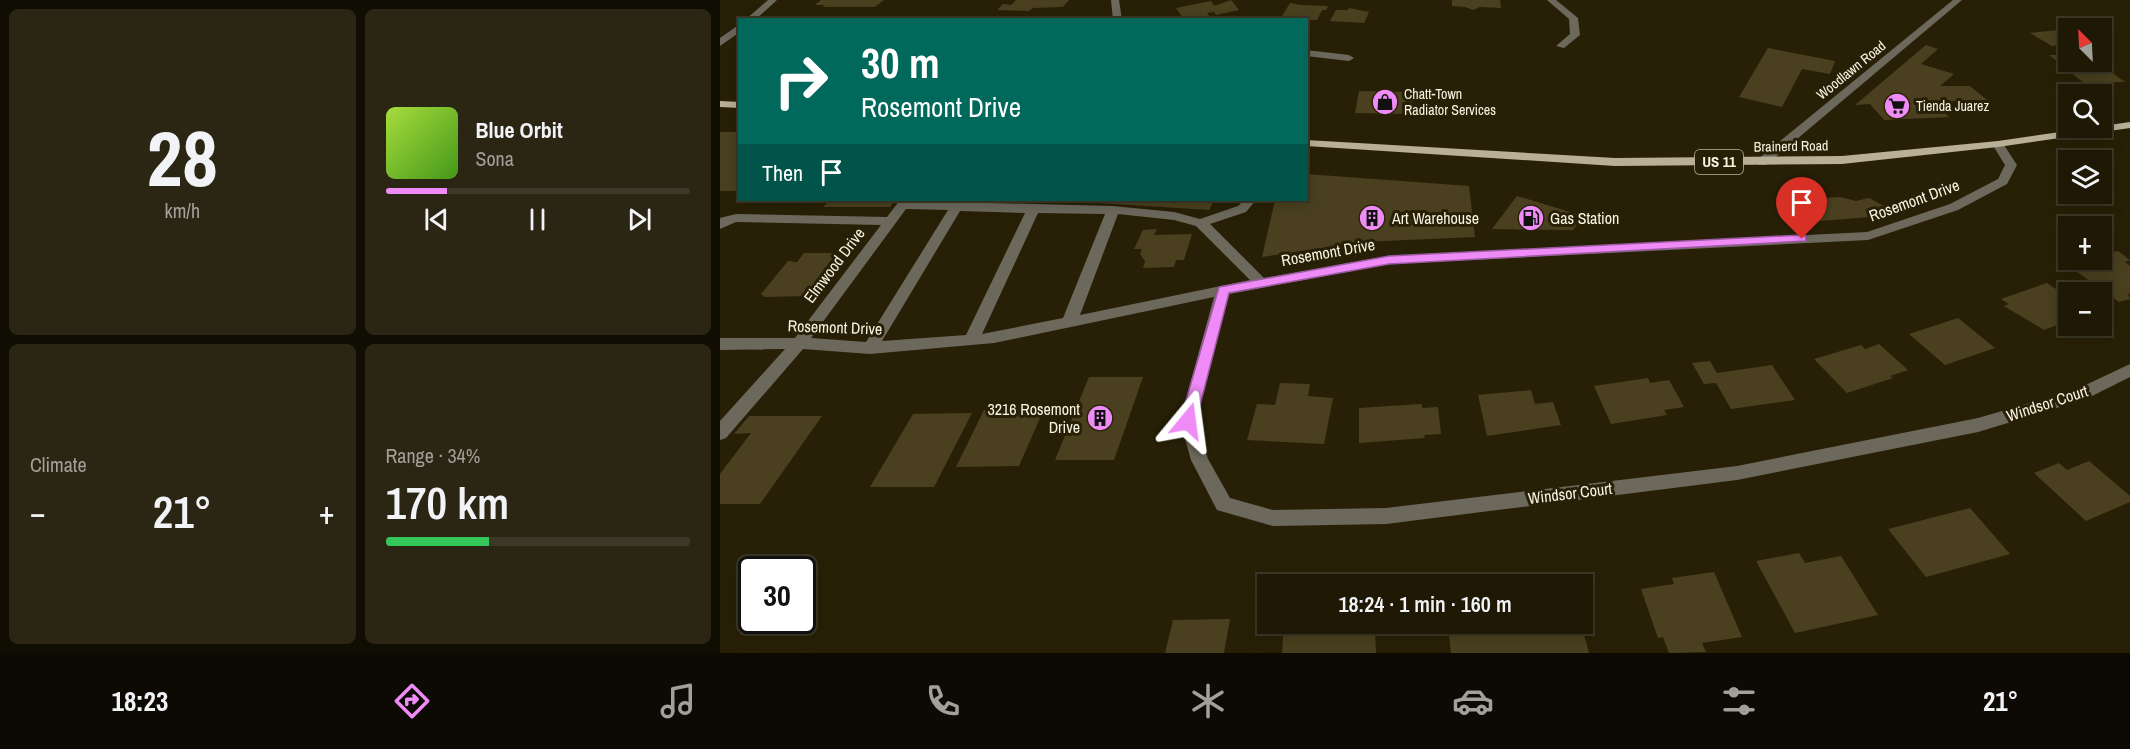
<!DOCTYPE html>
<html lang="en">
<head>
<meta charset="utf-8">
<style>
  :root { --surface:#1e1804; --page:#2b2513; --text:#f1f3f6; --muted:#a1a09a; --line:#3c3726; --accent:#ef8bf7 }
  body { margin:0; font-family:"Archivo Narrow",sans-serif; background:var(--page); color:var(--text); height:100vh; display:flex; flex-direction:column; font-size:22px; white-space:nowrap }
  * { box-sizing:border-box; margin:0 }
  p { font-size:20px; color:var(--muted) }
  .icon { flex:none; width:33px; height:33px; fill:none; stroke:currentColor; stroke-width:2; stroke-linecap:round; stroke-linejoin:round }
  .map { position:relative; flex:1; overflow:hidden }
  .drawer { display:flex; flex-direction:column; gap:9px; padding:9px; background:#100d02; width:720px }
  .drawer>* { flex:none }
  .hud { position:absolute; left:18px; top:18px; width:570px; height:183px; border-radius:0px; box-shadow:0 3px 15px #0003,0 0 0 2px var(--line); background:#00695c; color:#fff; overflow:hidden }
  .needle { width:39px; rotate:336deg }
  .controls { position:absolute; left:1338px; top:18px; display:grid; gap:12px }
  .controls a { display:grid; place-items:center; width:54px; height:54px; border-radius:0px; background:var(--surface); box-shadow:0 3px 15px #0003,0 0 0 2px var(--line); font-size:30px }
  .speed { position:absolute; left:18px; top:556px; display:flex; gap:12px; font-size:30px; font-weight:700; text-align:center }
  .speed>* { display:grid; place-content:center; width:78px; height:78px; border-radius:50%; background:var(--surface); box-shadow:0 3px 15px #0003,0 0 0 2px var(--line); line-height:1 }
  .speed .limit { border:3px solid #111; border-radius:9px; background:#fff; color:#111 }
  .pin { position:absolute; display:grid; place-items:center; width:51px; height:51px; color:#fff; margin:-62px -26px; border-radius:50% 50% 50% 0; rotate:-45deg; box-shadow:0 0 6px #0007 }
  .pin .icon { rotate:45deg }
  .me { position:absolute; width:66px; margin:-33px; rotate:16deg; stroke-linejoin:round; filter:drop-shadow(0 0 4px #0008) }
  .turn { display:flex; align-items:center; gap:21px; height:126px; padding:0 24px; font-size:27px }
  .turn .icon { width:78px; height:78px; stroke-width:2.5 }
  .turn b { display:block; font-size:42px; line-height:51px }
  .then { display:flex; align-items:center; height:57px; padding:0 24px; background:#0003; gap:12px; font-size:22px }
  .big { font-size:45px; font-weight:600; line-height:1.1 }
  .drawer .card { flex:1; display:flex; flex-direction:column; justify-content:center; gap:9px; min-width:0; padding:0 21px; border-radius:9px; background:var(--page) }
  .drawer .dial { align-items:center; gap:0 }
  .dial b { font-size:78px; line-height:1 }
  .song { display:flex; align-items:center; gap:18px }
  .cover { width:72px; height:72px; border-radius:9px; background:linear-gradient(135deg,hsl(80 70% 55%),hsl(100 70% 35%)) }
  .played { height:6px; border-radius:3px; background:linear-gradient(90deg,var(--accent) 20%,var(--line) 20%) }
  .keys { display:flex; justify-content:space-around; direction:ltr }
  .heat { display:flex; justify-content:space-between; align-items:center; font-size:33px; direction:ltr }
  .charge { height:9px; border-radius:4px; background:linear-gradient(90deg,#34c759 34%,var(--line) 0) }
  .drawer .tiles { flex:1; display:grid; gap:9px; grid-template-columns:repeat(2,1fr) }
  .trip { position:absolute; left:537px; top:574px; width:336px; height:60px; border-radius:0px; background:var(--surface); box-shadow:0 3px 15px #0003,0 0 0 2px var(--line); font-weight:600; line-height:60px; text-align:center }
  .tabs { display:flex; height:96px; justify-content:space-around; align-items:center; background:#0c0a02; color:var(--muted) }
  .tabs .icon { width:42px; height:42px }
  .tabs .current { color:var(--accent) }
  .tabs b { font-size:27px; color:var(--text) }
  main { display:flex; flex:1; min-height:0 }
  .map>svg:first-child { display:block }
  .building { fill:#4a401f }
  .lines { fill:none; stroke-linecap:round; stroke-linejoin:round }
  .minor { fill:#6c685c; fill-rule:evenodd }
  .major { fill:#b8af96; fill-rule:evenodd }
  .route { fill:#ef8bf7; stroke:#9b5aa1; stroke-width:1.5 }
  .labels { text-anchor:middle; stroke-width:6; stroke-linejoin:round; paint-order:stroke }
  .far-street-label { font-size:14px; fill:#f8f3e3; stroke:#282006 }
  .far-poi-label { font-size:14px; fill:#f8f3e3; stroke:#282006; text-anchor:start }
  .shield { fill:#282006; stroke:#bab4a1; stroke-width:1.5 }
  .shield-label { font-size:15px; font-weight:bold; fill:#f8f3e3 }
  .street-label { font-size:16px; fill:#f8f3e3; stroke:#282006 }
  .poi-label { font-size:16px; fill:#f8f3e3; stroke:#282006; text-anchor:start }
</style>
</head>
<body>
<main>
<section class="drawer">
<div class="tiles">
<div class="card dial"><b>28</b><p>km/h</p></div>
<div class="card">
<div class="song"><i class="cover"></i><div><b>Blue Orbit</b><p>Sona</p></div></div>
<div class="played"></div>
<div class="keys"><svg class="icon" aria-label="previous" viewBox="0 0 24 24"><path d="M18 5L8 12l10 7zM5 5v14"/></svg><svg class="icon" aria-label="pause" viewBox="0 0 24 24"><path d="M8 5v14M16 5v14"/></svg><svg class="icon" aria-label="next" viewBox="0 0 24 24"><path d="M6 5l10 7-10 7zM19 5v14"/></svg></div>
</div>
<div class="card"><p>Climate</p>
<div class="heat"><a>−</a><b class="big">21°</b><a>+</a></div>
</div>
<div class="card"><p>Range · 34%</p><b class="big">170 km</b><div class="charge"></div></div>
</div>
</section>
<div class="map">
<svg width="1410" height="653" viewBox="0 0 1410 653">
  <rect width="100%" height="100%" fill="#282006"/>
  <path class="building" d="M 101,0 L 164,0 L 155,7 L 102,7 L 105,5 L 95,5 Z
    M 296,0 L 349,0 L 343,7 L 313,8 L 309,11 L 277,10 L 283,4 L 291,5 Z
    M 511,0 L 519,10 L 496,15 L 494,12 L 487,13 L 490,17 L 477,20 L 471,20 L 469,17 L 463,18 L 456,8 L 491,1 L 494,6 Z
    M 732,0 L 780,0 L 781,8 L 760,7 L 753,10 L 745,7 L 732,6 Z
    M 570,3 L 581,5 L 608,6 L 606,10 L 602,10 L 597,20 L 578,20 L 562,16 Z
    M 629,8 L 649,12 L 644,23 L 610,21 L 616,10 L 628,10 Z
    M 1348,29 L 1348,44 L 1332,46 L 1310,33 Z
    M 1206,45 L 1218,49 L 1201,64 L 1234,74 L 1220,86 L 1250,86 L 1267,100 L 1214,102 L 1229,117 L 1164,120 L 1150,104 L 1135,105 Z
    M 1048,48 L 1115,61 L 1110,74 L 1082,69 L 1062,107 L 1019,97 Z
    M 1329,55 L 1348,55 L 1348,62 L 1377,62 L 1405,82 L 1364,83 Z
    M 639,91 L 693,92 L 691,114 L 635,113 Z
    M 0,132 L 20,132 L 20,191 L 0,191 Z
    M 586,174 L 749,186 L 755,237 L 641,242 L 542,257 L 555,200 L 586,200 Z
    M 1202,191 L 1209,194 L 1163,216 L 1087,222 L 1070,200 L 1120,197 L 1136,201 L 1149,198 L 1166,207 Z
    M 797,196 L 863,216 L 853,230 L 772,229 Z
    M 110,200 L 175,200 L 170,207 L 103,207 Z
    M 354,200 L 494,200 L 489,210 L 379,203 Z
    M 437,229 L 434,235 L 472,234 L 464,260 L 456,260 L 454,267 L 423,268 L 425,261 L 420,254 L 422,249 L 414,249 L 423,230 Z
    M 1382,246 L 1391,253 L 1398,251 L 1410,260 L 1405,262 L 1410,266 L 1410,293 L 1408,294 L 1410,299 L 1399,302 L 1356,271 L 1384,264 L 1377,260 L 1382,260 Z
    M 84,253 L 116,253 L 86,296 L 45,297 L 41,294 L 68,261 L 77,262 Z
    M 1327,283 L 1343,294 L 1348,292 L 1348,321 L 1324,330 L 1284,306 L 1289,304 L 1281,299 Z
    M 1238,318 L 1275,348 L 1225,365 L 1189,334 Z
    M 1159,344 L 1188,370 L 1170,376 L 1173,378 L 1127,393 L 1094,359 L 1141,345 L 1145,349 Z
    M 990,361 L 997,373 L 1052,365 L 1075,400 L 1011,409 L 996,383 L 984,384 L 972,363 Z
    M 369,377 L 423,377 L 394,460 L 335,460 Z
    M 928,378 L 930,383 L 949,380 L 964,407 L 944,410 L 947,415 L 891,424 L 874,386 Z
    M 560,383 L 590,384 L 588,396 L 613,398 L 604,444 L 527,440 L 537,404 L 555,405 Z
    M 811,390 L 815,404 L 833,402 L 841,425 L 767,436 L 758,395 Z
    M 702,404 L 702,408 L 718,407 L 721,434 L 704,435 L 705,438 L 639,443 L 639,408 Z
    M 324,409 L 299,466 L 236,467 L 264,410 Z
    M 252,413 L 214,487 L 150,487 L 193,414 Z
    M 29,416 L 102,416 L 40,504 L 0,504 L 0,474 L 31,433 L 14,434 Z
    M 1369,461 L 1410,496 L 1410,502 L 1366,521 L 1314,473 L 1339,463 L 1347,470 Z
    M 1250,508 L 1290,554 L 1206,577 L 1168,529 Z
    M 1079,553 L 1085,563 L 1121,556 L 1158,615 L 1075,633 L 1036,561 Z
    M 994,572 L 1022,637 L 982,643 L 986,652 L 949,653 L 943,637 L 938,638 L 921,589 L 954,584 L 952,578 Z
    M 510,619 L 504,653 L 445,653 L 453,620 Z
    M 564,624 L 678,624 L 678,631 L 655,633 L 656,653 L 562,653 Z
    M 761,624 L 861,624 L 869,653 L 731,653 L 729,636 L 762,632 Z"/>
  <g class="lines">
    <path class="minor" d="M 48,0 L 57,0 L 35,20 L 25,20 Z
      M 391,0 L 399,0 L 402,20 L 393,20 Z
      M 827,0 L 836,0 L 858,18 L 860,35 L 844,48 L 836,46 L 850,34 L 849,19 Z
      M 1233,0 L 1242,0 L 1046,165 L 1038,165 L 1038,159 Z
      M 20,24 L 20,32 L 0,46 L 0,38 Z
      M 586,50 L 629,55 L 634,58 L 629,61 L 586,56 Z
      M 1278,141 L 1282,142 L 1297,165 L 1287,184 L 1238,210 L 1148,240 L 669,264 L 509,294 L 476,421 L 488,459 L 510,498 L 553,510 L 666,508 L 1017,466 L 1258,418 L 1355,390 L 1410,364 L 1410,377 L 1366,399 L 1258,432 L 1017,480 L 666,524 L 553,526 L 497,510 L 471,460 L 460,421 L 494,297 L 274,343 L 150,354 L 83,349 L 6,438 L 0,440 L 0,421 L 65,349 L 0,350 L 0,338 L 75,338 L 161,225 L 16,222 L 0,229 L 0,218 L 16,214 L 167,217 L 180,200 L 192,200 L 191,201 L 393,206 L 454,212 L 480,219 L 518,206 L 524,200 L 536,200 L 526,212 L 490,224 L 544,278 L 669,256 L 1147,232 L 1230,204 L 1278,179 L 1285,165 L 1272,144 ZM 186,209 L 228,210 L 146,342 L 91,338 ZM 240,211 L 305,213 L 246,335 L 162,341 ZM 318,213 L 385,214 L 343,318 L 262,334 ZM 398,214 L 454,220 L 476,226 L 530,280 L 360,315 Z"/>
    <path class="major" d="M 0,101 L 20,102 L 20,108 L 0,107 Z
      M 1410,122 L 1410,128 L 1278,147 L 1122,164 L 895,166 L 586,146 L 586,140 L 895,158 L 1122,156 L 1278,141 Z"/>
  </g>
  <path class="route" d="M 1082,235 L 1086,236 L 1086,241 L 669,264 L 509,293 L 476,421 L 473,425 L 462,425 L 460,421 L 499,287 L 669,256 Z"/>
  <defs>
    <g id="shop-disc" transform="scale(1.35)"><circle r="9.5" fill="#ef8bf7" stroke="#282006"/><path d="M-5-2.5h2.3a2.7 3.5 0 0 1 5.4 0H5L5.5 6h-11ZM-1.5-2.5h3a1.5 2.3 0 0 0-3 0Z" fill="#111"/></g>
    <g id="supermarket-disc" transform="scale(1.35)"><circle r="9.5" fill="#ef8bf7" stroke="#282006"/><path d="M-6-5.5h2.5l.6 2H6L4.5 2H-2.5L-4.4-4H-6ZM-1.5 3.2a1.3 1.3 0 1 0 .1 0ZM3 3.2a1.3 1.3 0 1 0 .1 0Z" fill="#111"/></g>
    <g id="building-disc" transform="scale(1.35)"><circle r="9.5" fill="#ef8bf7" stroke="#282006"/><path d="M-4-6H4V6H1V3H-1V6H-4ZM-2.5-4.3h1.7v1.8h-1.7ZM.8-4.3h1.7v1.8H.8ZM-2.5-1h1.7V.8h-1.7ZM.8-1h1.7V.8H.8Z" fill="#111"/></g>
    <g id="fuel-disc" transform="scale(1.35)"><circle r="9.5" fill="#ef8bf7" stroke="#282006"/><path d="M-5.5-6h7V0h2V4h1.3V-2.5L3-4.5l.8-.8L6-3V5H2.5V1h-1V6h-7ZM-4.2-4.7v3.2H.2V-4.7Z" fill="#111"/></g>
  </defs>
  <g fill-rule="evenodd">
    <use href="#shop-disc" x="665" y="102"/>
    <use href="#supermarket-disc" x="1177" y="106"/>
    <use href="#building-disc" x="652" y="218"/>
    <use href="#fuel-disc" x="811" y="218"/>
    <use href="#building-disc" x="380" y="418"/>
  </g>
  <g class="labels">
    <g class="far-street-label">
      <text transform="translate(1131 70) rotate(-39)" y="5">Woodlawn Road</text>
      <text transform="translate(1071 146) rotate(-1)" y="5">Brainerd Road</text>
    </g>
    <g class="far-poi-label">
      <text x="684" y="99">Chatt-Town<tspan x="684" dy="16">Radiator Services</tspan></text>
      <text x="1196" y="111">Tienda Juarez</text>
    </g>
    <rect class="shield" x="975" y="150" width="48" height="24" rx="4.5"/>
    <g class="shield-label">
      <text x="999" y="167">US 11</text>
    </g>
    <g class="street-label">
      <text transform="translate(1194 200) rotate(-20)" y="6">Rosemont Drive</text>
      <text transform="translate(608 252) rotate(-10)" y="6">Rosemont Drive</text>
      <text transform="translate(114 265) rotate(-53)" y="6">Elmwood Drive</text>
      <text transform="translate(115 327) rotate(2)" y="6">Rosemont Drive</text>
      <text transform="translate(1327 403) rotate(-18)" y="6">Windsor Court</text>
      <text transform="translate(850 493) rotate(-7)" y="6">Windsor Court</text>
    </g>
    <g class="poi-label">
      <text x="672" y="224">Art Warehouse</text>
      <text x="830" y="224">Gas Station</text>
      <text x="360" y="415" text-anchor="end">3216 Rosemont<tspan x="360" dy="18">Drive</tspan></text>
    </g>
  </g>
</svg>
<div class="controls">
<a><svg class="needle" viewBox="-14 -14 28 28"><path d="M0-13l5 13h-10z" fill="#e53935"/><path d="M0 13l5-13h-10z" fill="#a1a09a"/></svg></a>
<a><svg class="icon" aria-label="search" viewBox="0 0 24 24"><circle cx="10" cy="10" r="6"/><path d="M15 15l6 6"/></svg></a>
<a><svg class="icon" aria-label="layers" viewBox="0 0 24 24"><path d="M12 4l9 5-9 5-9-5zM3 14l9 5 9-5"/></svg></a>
<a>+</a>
<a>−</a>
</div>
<div class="speed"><div class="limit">30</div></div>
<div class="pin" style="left:1082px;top:239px;background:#d93025"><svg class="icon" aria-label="arrive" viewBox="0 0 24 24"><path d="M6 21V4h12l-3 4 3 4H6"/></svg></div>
<svg class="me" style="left:468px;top:421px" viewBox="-20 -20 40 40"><path d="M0-17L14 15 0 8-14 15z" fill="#ef8bf7" stroke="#fff" stroke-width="4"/></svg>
<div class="trip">18:24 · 1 min · 160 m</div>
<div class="hud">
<div class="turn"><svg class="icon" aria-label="right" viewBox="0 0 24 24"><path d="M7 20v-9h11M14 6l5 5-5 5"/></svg><div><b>30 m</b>Rosemont Drive</div></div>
<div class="then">Then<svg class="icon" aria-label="arrive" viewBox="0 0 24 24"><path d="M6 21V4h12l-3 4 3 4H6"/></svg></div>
</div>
</div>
</main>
<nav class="tabs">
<b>18:23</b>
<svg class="icon current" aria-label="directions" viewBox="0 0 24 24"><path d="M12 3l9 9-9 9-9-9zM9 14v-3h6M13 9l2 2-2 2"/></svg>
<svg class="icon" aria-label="music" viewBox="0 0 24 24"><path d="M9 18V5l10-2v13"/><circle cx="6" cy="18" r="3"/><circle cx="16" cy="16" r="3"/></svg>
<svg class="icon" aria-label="phone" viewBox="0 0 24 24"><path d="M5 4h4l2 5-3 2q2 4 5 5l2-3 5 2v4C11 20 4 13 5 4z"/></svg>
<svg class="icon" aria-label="climate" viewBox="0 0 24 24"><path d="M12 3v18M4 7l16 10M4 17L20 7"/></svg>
<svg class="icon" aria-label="car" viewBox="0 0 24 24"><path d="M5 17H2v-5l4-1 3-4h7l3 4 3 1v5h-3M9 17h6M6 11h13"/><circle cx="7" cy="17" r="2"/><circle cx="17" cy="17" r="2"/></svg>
<svg class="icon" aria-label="filters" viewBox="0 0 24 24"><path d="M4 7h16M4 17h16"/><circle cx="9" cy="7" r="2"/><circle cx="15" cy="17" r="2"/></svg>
<b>21°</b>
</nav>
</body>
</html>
